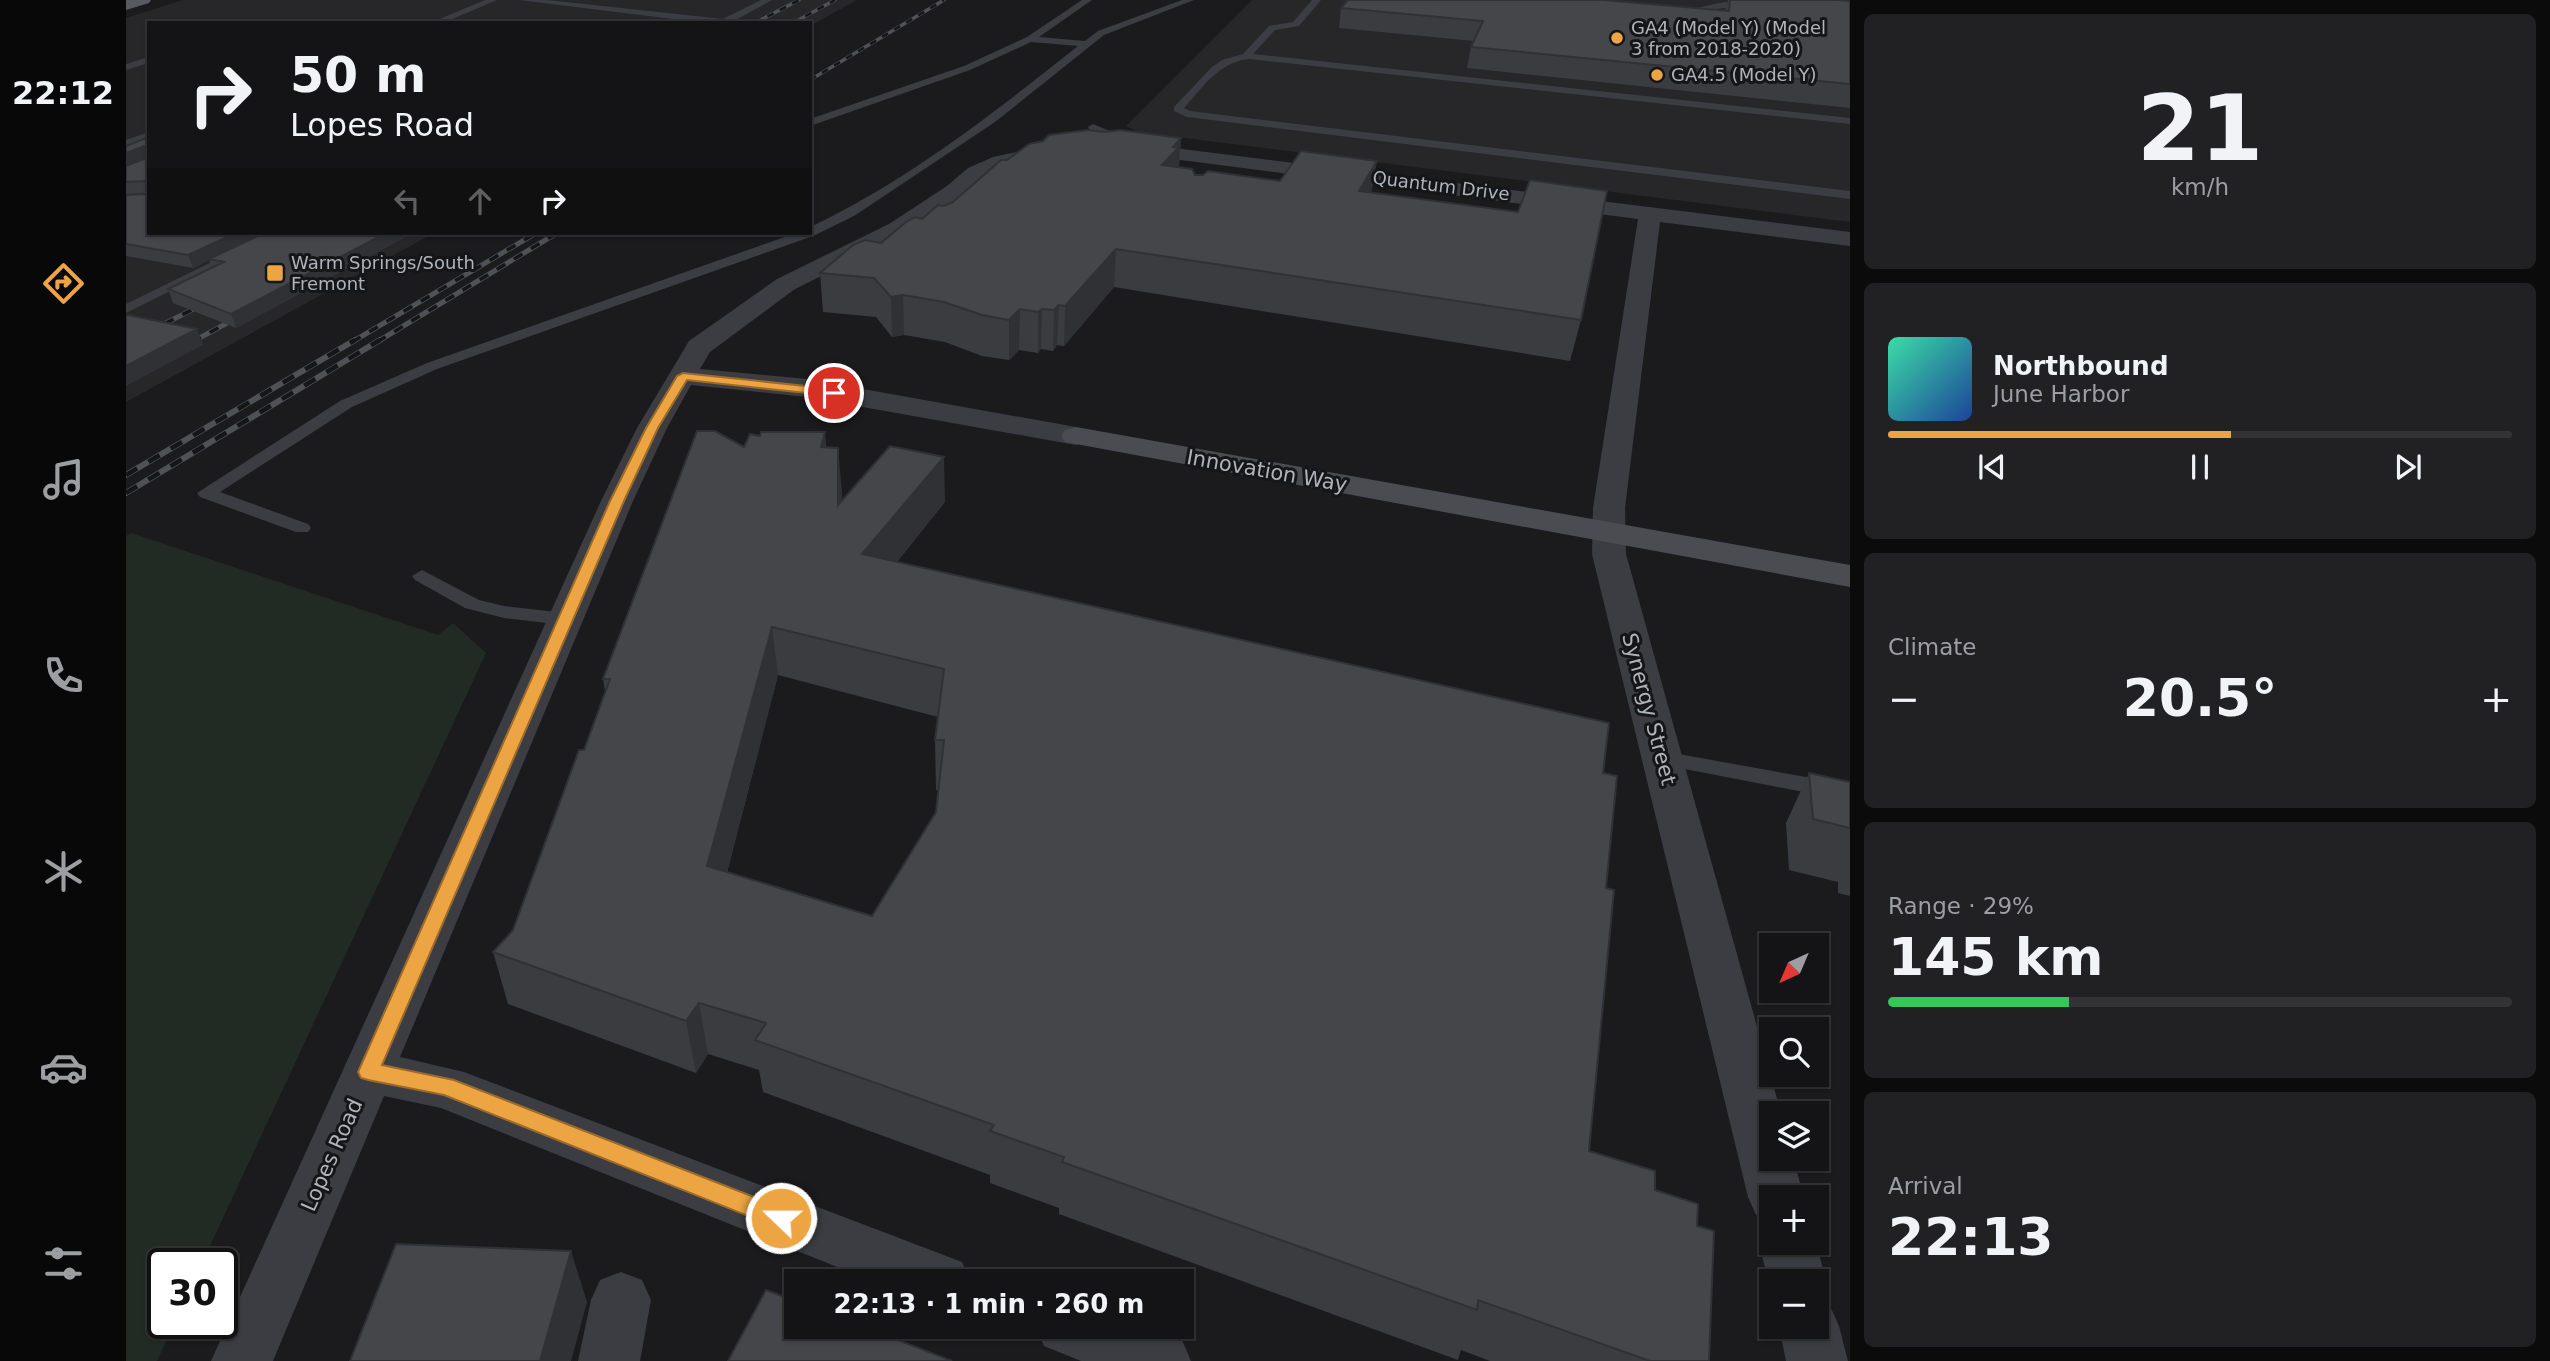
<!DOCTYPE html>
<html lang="en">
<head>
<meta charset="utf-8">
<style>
  :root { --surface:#141416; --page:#212123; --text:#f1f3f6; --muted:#9d9ea1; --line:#333335; --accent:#eda442 }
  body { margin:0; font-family:"DejaVu Sans",sans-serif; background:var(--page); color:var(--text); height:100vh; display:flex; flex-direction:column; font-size:26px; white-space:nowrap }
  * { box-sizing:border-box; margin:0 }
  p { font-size:23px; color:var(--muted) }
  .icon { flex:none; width:38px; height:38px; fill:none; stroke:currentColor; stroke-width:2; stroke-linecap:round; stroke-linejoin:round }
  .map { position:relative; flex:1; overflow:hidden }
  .sheet { display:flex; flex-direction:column; gap:14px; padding:14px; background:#0b0b0c; width:700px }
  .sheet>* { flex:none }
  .hud { position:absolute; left:21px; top:21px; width:665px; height:214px; border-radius:0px; box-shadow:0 2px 5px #0004,0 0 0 2px var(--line); background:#141416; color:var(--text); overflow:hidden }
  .needle { width:46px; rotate:224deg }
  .fabs { position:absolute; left:1633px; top:933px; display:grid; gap:14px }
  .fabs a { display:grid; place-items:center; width:70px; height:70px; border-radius:0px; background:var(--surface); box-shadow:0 2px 5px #0004,0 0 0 2px var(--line); font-size:35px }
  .speed { position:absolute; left:21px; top:1248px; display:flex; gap:14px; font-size:35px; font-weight:700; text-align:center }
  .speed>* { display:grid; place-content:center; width:91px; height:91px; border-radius:50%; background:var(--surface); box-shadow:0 2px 5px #0004,0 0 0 2px var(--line); line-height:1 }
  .speed .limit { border:4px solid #111; border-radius:10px; background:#fff; color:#111 }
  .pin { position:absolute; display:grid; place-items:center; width:60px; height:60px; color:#fff; margin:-30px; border:4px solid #fff; border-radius:50%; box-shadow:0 2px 7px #0007 }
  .me { position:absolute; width:77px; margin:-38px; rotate:292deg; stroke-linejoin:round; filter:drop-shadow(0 0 5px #0008) }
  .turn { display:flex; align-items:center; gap:24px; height:147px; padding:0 28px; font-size:32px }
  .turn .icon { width:91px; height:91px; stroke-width:2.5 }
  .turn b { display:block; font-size:49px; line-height:60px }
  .lanes { display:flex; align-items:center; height:66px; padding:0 28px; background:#0003; justify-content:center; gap:35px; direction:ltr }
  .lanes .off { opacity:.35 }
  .big { font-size:52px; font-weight:700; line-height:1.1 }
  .sheet .card { flex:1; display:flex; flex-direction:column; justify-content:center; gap:10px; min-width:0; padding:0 24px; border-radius:10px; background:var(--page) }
  .sheet .dial { align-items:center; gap:0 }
  .dial b { font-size:91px; line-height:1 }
  .song { display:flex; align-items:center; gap:21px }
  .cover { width:84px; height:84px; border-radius:10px; background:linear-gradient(135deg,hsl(160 70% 55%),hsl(220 70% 35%)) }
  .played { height:7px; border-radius:4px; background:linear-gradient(90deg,var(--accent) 55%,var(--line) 55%) }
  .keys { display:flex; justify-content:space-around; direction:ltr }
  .heat { display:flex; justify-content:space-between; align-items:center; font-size:38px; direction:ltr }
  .charge { height:10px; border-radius:5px; background:linear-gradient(90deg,#34c759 29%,var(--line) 0) }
  .trip { position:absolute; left:658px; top:1269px; width:410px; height:70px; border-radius:0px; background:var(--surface); box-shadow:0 2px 5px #0004,0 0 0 2px var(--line); font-weight:700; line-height:70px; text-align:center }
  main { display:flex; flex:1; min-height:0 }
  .tab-bar { display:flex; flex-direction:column; width:126px; justify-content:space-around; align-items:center; background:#080809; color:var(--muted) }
  .tab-bar .icon { width:49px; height:49px }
  .tab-bar .selected { color:var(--accent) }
  .tab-bar b { font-size:32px; color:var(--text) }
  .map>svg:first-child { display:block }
  .built { fill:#27272a }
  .green { fill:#222b23 }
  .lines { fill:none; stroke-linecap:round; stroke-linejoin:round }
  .lane { fill:#3c3d42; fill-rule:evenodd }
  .street { fill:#3c3d42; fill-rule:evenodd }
  .secondary { fill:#4a4c52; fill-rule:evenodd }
  .primary { fill:#585a61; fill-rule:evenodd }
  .rail-far2-casing { stroke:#4f5157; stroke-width:3.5 }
  .rail-far1-casing { stroke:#4f5157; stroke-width:5 }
  .rail-casing { stroke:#4f5157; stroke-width:6 }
  .rail-far2 { stroke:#151618; stroke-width:2.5; stroke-dasharray:7; stroke-linecap:butt }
  .rail-far1 { stroke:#151618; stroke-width:3.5; stroke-dasharray:10; stroke-linecap:butt }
  .rail { stroke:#151618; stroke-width:4.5; stroke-dasharray:13; stroke-linecap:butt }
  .wall { fill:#3b3c40; fill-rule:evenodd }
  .shaded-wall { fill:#303134 }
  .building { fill:#45464a; stroke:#303134; stroke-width:2; fill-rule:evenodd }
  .route { fill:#eda442; stroke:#9a6b2b; stroke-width:2 }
  .poi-dot { fill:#eda442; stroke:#151618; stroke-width:2.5 }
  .labels { text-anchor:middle; stroke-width:6; stroke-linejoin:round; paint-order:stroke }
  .far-poi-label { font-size:18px; fill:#aeb3bc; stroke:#151618; text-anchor:start }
  .far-street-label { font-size:18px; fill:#aeb3bc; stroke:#151618 }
  .street-label { font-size:21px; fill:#aeb3bc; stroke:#151618 }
</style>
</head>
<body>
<main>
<nav class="tab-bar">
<b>22:12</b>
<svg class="icon selected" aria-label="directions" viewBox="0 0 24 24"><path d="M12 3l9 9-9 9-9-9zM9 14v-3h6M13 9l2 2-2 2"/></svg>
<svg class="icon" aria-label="music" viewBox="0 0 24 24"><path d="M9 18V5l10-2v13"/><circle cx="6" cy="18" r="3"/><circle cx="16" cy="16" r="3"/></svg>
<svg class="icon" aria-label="phone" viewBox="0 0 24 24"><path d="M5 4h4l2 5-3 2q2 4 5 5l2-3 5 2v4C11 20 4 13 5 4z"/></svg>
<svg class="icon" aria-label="climate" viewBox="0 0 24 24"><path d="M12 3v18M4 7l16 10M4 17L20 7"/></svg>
<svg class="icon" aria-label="car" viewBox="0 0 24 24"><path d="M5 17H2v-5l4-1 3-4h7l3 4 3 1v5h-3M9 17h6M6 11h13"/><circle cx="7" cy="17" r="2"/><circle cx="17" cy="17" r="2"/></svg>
<svg class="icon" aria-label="filters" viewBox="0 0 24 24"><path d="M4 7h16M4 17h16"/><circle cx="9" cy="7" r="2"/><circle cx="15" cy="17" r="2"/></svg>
</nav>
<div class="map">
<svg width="1724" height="1361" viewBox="0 0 1724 1361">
  <rect width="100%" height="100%" fill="#1b1b1d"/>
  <path class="built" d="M 57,0 L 731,0 L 684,26 L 684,23 L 23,23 L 23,233 L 308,233 L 0,402 L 0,18 Z
    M 1126,0 L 1724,0 L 1724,222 L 1012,132 L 1000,126 Z"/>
  <path class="green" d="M 5,533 L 312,635 L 327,623 L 360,653 L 76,1263 L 37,1264 L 37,1323 L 49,1323 L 31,1361 L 0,1361 L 0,536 Z"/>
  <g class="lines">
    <path class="lane" d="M 359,0 L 371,0 L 317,23 L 304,23 Z
      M 393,0 L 421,0 L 597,19 L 635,0 L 646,0 L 604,23 L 579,23 Z
      M 956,0 L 966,0 L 913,37 L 959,41 L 972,31 L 1056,0 L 1068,0 L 978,35 L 869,122 L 728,216 L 687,236 L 311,369 L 226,407 L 94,492 L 182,524 L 185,528 L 182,532 L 170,532 L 74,497 L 71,493 L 214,401 L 301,363 L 670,233 L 684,233 L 684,227 C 780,182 869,112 952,46 L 905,42 L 844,70 L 684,126 L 684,119 L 838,66 L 901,37 Z
      M 1186,0 L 1195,0 L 1173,26 L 1149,30 L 1127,54 L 1724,118 L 1724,124 L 1123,59 C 1093,62 1077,87 1058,108 L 1064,111 L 1724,191 L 1724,199 L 1061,117 L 1048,111 L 1048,107 L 1086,67 L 1096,60 L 1117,54 L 1143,26 L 1167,22 Z
      M 1598,2 L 1632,8 C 1623,13 1611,8 1600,8 C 1584,8 1567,21 1552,12 Z
      M 23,57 L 23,63 L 0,70 L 0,64 Z
      M 967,124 L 1010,142 L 1012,144 L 1002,146 L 963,129 L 962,127 Z
      M 23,132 L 23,139 L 0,147 L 0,140 Z
      M 145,233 L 161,233 L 0,313 L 0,304 Z
      M 296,570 L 353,600 L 378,606 L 439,613 L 446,615 L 449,619 L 446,623 L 439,625 L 378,618 L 339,608 L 289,580 L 286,576 Z
      M 1536,751 L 1724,785 L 1724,801 L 1528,763 L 1525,758 L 1528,753 Z"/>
    <path class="street" d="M 1000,142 L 1724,232 L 1724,246 L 1534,222 L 1499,508 L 1500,554 L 1655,1113 L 1645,1113 L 1645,1158 L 1667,1158 L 1678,1197 L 1645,1197 L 1645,1220 L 1630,1215 L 1622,1197 L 1466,554 L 1467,508 L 1512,219 L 993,152 L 990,148 L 993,144 Z
      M 933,143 L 940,145 L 943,149 L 940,153 L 880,166 L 858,178 L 837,196 L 779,234 L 669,289 L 584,352 L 574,369 L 681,379 L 950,427 L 961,430 L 965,436 L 961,442 L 950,445 L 681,397 L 565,385 L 541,428 L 507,501 L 274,1057 L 338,1072 L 836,1262 L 844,1281 L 746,1281 L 315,1108 L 258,1096 L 147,1361 L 85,1361 L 475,501 L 511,428 L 563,341 L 651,279 L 763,224 L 821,186 L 842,168 L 867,157 Z
      M 1645,1222 L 1645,1242 L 1690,1242 L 1700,1281 L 1691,1301 L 1704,1306 L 1713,1326 L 1722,1361 L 1660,1361 L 1653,1326 L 1690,1326 L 1690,1281 L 1645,1281 L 1645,1288 L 1632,1242 L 1641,1223 Z
      M 495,1272 L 516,1280 L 525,1300 L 514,1361 L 452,1361 L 465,1300 L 474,1280 Z
      M 909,1326 L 1021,1326 L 1056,1340 L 1065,1361 L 955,1361 L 918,1346 Z"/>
    <path class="secondary" d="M 950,427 L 1724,565 L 1724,587 L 939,442 L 935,436 L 939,430 Z"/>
    <path class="primary" d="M 0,0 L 25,0 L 23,3 L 0,10 Z"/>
    <g class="rail-far2-casing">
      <path id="rail-far2" d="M 629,23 L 673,0
        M 667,23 L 709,0
        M 684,80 L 818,0"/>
    </g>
    <g class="rail-far1-casing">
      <path id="rail-far1" d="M 3,342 L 83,301
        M 66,342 L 118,314
        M 226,342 L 410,233
        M 251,342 L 431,233"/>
    </g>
    <g class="rail-casing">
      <path id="rail" d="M 0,343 L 6,340
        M 56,347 L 69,340
        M 0,475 L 229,340
        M 0,493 L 254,340"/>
    </g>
    <use href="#rail-far2" class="rail-far2"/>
    <use href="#rail-far1" class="rail-far1"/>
    <use href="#rail" class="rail"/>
  </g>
  <path class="wall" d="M 1602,0 L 1724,0 L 1724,108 L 1341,68 L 1345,47 L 1348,41 L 1213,28 L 1215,8 L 1599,10 Z
    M 978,132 L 1055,138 L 1053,167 L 1069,175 L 1245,193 L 1455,320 L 1444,361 L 988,287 L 938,346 L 931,345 L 927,351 L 915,349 L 912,353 L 893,350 L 883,360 L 856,356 L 819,342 L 778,335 L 766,337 L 750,317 L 697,312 L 694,273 L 755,243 L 827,202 L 881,160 Z
    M 23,137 L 23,233 L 287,233 L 110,328 L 47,303 L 42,289 L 86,268 L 83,260 L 67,268 L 0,256 L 0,195 L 21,193 L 0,194 L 0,166 Z
    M 634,436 L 700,447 L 716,492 L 715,500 L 819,502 L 771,562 L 1477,773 L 1480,888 L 1463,1151 L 1529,1190 L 1571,1226 L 1583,1361 L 1364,1361 L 1335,1350 L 1332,1360 L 933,1214 L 933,1208 L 864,1183 L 864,1175 L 637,1092 L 633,1070 L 582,1054 L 570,1073 L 382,1004 L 367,952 L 387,930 L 458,750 L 479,691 L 477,679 L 618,447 ZM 652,675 L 812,717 L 809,740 L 810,790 L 812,790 L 810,812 L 746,916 L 601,873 Z
    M 1683,773 L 1724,782 L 1724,896 L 1712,893 L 1712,882 L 1663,870 L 1660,823 Z"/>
  <path class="shaded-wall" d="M 1055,138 L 1052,172 L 1036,165 L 1047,147 Z
    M 18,146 L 22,158 L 0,166 L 0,153 Z
    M 1251,161 L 1245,195 L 1233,191 Z
    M 110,233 L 140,233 L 67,268 L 62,255 Z
    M 260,233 L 287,233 L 110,328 L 105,314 Z
    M 990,249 L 988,287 L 938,346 L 939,306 Z
    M 777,295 L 778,335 L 766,337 L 765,297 Z
    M 933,305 L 931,345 L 927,351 L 928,310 Z
    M 894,309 L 893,350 L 883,360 L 883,320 Z
    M 916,309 L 915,349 L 912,353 L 912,312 Z
    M 71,329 L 77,345 L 0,386 L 0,366 Z
    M 699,432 L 703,476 L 695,447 Z
    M 712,448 L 716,492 L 715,550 L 712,505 Z
    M 818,457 L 819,502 L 739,601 L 736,554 Z
    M 646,627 L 652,675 L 589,918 L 581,866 Z
    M 573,1003 L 582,1054 L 570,1073 L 560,1021 Z
    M 445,1251 L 461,1302 L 445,1361 L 414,1361 Z"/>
  <path class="building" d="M 1222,0 L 1478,0 L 1603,11 L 1604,0 L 1712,0 L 1724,1 L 1724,84 L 1345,47 L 1357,21 L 1215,8 Z
    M 962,130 L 978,132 L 994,130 L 1055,138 L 1047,147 L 1052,148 L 1036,165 L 1066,169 L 1069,175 L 1077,175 L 1082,171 L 1154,181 L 1175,151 L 1251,161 L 1233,191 L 1392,212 L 1404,180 L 1481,191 L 1455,320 L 990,249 L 939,306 L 933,305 L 928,310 L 916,309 L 912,312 L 894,309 L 883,320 L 856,315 L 818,302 L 777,295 L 765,297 L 748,278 L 694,273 L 727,245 L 739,240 L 755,243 L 780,222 L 789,217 L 796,219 L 812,205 L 818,206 L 827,202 L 875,160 L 881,160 L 903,144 L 917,141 L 923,135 Z
    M 23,137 L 23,233 L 110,233 L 62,255 L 0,244 L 0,195 L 21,194 L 21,184 L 19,181 L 0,182 L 0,166 L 20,158 L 22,148 L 18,146 L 0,153 L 0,146 Z
    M 138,233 L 260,233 L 105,314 L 42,289 L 98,262 L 83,259 Z
    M 2,315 L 71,329 L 0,366 L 0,316 Z
    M 571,431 L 589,431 L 618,447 L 624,434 L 634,436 L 635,432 L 699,432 L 695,447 L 712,448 L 712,505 L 764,446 L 818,457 L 736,554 L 1483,723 L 1477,773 L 1491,776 L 1480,888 L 1488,890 L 1463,1151 L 1529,1171 L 1529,1190 L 1572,1204 L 1571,1226 L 1588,1231 L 1583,1361 L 1524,1361 L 1352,1300 L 1351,1310 L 936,1162 L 938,1157 L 864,1131 L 868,1125 L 629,1040 L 640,1023 L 573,1003 L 560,1021 L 367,952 L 387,930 L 453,750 L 458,750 L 484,679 L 477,679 ZM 646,627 L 818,669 L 809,740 L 818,740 L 810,812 L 746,916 L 581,866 Z
    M 1683,773 L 1724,782 L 1724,828 L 1687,819 Z
    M 270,1244 L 445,1251 L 414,1361 L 224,1361 Z
    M 640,1290 L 670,1301 L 670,1326 L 736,1326 L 826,1361 L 602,1361 Z"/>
  <path class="route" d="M 557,373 L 708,389 L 714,393 L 708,396 L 561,380 L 532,428 L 498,501 L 256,1065 L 328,1080 L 664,1211 L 667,1218 L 664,1226 L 655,1229 L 318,1095 L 242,1080 L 235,1078 L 232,1072 L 484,501 L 520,428 L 551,376 Z"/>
  <g class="poi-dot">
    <circle cx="1491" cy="38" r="7"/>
    <circle cx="1531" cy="75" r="7"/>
    <rect x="140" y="264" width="18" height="18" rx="3.5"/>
  </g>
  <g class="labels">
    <g class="far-poi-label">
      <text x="1505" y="34">GA4 (Model Y) (Model<tspan x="1505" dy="21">3 from 2018-2020)</tspan></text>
      <text x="1545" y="81">GA4.5 (Model Y)</text>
      <text x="165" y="269">Warm Springs/South<tspan x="165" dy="21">Fremont</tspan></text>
    </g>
    <g class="far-street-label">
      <text transform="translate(1315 186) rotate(7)" y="6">Quantum Drive</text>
    </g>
    <g class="street-label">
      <text transform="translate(1141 471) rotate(10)" y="7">Innovation Way</text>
      <text transform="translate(1523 709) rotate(75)" y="7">Synergy Street</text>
      <text transform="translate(206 1155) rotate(-66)" y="7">Lopes Road</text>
    </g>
  </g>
</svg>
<div class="fabs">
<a><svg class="needle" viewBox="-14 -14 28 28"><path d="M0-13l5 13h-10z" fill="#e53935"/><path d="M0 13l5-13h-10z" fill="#9d9ea1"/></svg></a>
<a><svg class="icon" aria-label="search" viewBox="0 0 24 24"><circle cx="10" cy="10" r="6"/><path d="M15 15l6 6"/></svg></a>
<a><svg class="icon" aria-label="layers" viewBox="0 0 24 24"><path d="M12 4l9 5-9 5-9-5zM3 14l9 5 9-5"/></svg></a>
<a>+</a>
<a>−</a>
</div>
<div class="speed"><div class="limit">30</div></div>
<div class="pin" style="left:708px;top:393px;background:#d93025"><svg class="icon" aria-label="arrive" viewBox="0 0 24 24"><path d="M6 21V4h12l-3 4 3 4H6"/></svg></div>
<svg class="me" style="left:655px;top:1218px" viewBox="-20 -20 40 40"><circle r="17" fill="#eda442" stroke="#fff" stroke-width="3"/><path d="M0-11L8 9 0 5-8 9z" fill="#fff"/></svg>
<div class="trip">22:13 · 1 min · 260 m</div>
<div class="hud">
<div class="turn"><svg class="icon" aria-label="right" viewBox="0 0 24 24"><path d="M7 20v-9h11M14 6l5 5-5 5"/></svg><div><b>50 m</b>Lopes Road</div></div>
<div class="lanes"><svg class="icon off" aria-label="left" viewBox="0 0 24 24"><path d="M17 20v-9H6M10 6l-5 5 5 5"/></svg><svg class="icon off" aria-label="ahead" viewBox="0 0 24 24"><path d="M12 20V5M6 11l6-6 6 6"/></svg><svg class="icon" aria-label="right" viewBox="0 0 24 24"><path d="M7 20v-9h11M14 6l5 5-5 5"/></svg></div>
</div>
</div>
<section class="sheet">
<div class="card dial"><b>21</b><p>km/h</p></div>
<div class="card">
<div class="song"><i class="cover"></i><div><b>Northbound</b><p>June Harbor</p></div></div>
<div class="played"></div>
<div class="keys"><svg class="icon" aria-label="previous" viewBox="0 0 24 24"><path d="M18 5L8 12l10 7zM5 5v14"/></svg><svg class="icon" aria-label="pause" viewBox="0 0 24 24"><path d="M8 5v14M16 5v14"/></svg><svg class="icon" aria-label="next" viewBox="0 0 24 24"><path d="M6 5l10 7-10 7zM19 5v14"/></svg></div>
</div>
<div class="card"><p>Climate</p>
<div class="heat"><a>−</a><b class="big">20.5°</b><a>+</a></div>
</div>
<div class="card"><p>Range · 29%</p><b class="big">145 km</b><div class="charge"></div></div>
<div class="card"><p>Arrival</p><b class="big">22:13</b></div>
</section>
</main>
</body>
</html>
